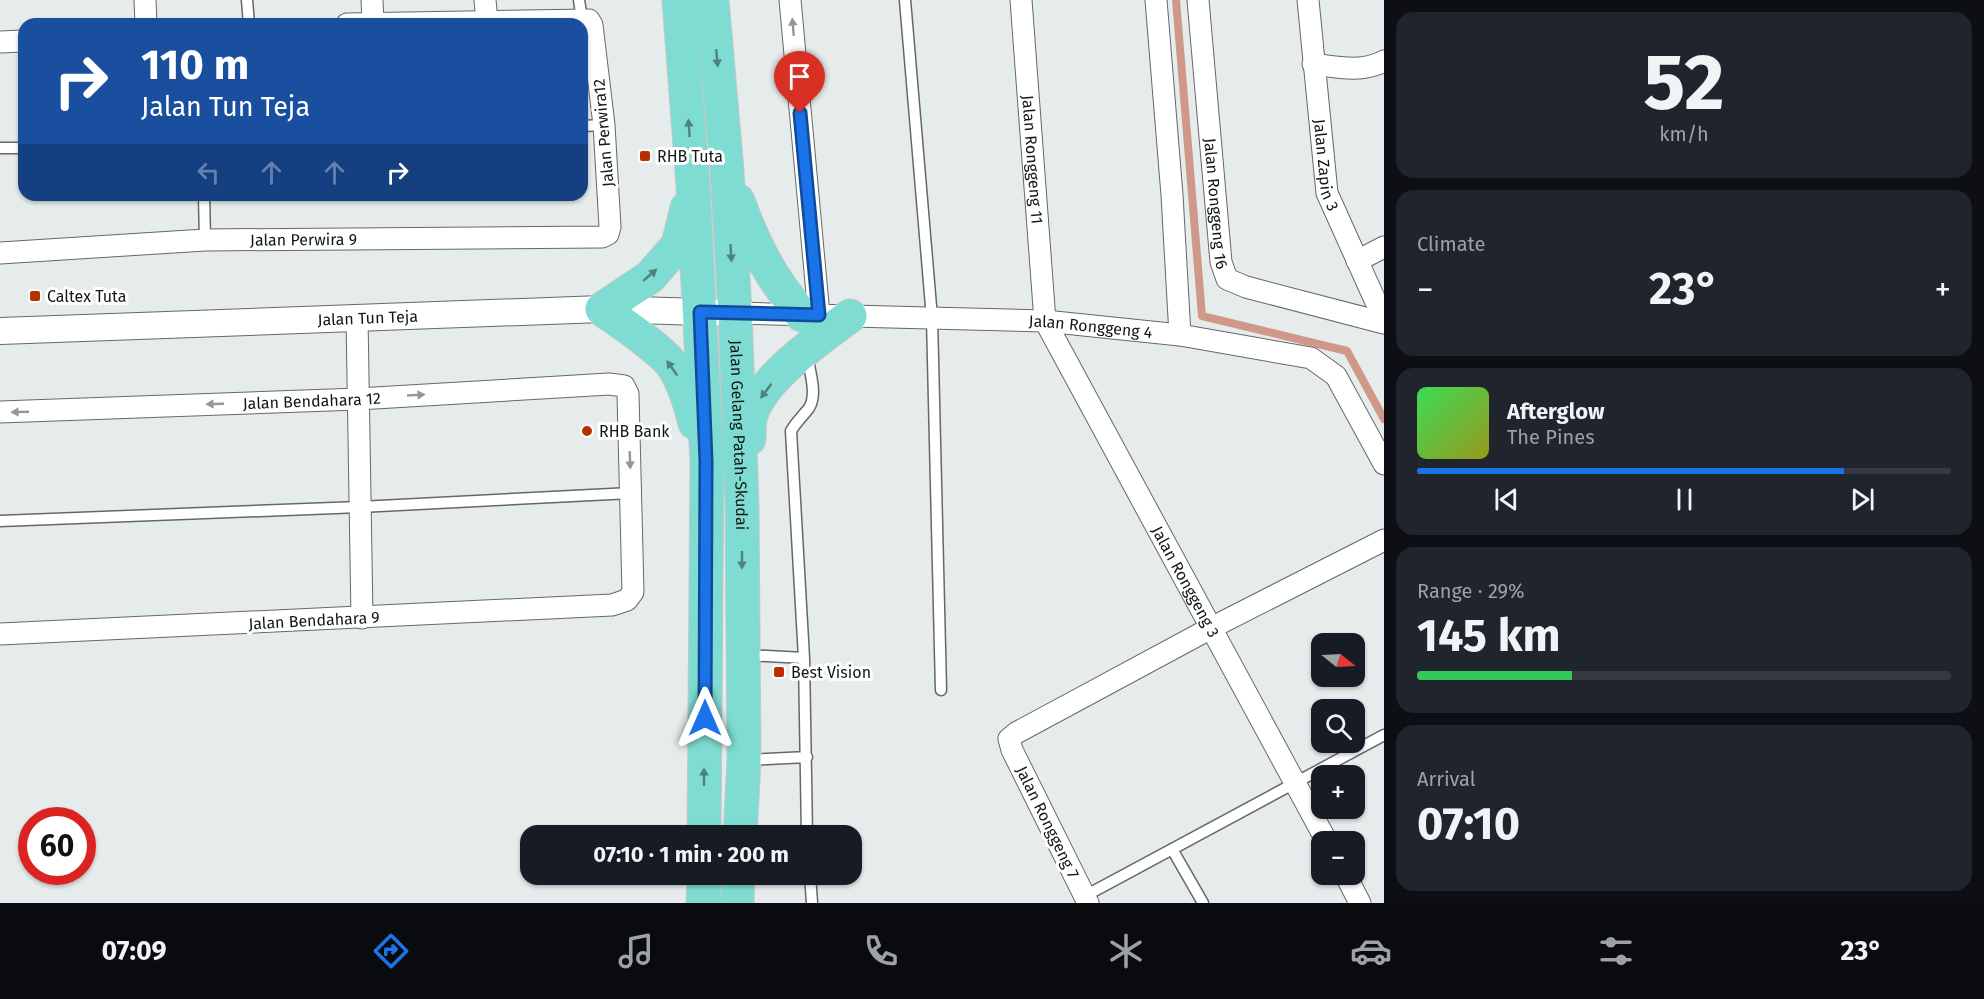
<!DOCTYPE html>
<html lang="en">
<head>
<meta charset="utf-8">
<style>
  :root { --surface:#171b24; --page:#20242c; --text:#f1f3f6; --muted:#9ea1a6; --line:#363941; --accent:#1a73e8 }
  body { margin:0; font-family:"Fira Sans",sans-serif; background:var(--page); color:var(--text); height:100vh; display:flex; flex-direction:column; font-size:22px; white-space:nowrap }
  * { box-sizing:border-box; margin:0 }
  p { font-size:20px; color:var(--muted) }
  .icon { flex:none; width:33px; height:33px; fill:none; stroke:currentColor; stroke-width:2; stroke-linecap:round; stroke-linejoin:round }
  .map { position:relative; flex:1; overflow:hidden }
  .drawer { display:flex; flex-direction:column; gap:12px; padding:12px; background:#0d0f14; width:600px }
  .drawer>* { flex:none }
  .top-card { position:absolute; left:18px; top:18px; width:570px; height:183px; border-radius:18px; box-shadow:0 2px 4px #0004; background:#1a4fa0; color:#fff; overflow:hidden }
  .needle { width:39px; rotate:108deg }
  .controls { position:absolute; left:1311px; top:633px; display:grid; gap:12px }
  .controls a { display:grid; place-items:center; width:54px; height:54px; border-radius:12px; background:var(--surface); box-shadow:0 2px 4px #0004; font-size:30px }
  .speed { position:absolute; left:18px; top:807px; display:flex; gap:12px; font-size:30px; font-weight:700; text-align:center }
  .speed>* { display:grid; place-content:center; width:78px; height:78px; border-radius:50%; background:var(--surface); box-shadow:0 2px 4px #0004; line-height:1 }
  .speed .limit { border:9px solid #d22; background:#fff; color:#111 }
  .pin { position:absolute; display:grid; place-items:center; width:51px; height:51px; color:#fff; margin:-62px -26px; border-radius:50% 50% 50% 0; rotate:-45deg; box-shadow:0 0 6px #0007 }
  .pin .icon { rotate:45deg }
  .me { position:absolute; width:66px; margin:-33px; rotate:0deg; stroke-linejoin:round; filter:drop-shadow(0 0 4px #0008) }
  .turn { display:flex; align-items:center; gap:21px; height:126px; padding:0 24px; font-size:27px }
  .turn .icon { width:78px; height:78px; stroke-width:2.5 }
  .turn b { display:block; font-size:42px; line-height:51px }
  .lanes { display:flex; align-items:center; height:57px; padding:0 24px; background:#0003; justify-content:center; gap:30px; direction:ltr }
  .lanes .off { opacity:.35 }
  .big { font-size:45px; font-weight:700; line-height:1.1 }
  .drawer .widget { flex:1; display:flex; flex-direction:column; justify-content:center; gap:9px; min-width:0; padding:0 21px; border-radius:18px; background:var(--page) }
  .drawer .dial { align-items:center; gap:0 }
  .dial b { font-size:78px; line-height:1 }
  .song { display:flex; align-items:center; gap:18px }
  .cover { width:72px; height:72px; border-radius:9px; background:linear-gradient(135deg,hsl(130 70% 55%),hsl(60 70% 35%)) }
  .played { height:6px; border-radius:3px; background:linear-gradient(90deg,var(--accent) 80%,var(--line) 80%) }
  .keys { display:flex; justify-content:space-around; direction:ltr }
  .heat { display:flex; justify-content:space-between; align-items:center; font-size:33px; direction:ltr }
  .charge { height:9px; border-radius:4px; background:linear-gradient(90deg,#34c759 29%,var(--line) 0) }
  .trip { position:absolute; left:520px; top:825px; width:342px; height:60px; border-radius:18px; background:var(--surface); box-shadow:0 2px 4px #0004; font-weight:700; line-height:60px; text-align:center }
  .tabs { display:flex; height:96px; justify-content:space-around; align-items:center; background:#090b0e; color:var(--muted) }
  .tabs .icon { width:42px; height:42px }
  .tabs .active { color:var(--accent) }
  .tabs b { font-size:27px; color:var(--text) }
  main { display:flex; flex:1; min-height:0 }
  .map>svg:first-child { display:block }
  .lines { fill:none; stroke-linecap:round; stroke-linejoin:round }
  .stream { stroke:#cf9889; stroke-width:8 }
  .service-casing { stroke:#646968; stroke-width:13 }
  .minor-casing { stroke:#646968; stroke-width:23 }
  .tertiary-casing { stroke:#646968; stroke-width:28 }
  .primary-casing { stroke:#c7c7c7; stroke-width:35 }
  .service { stroke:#fff; stroke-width:10 }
  .minor { stroke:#fff; stroke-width:21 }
  .tertiary { stroke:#fff; stroke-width:26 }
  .primary { stroke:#7edcd2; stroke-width:33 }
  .oneway { fill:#959696 }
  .oneway2 { fill:#4e837d }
  .route-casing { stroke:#114b97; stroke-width:15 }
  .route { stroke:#1a73e8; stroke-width:10 }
  .poi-dot { fill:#b93000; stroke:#fff; stroke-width:2 }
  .labels { text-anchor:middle; stroke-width:6; stroke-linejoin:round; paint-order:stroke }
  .street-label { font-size:16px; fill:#141616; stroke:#fff }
  .poi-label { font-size:16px; fill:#141616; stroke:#fff; text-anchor:start }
</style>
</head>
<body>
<main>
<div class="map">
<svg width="1384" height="903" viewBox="0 0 1384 903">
  <rect width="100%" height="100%" fill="#e6eceb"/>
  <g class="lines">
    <path class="stream" d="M 1176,0 L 1202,316 L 1347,351 L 1384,419"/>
    <g class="service-casing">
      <path id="service" d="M 247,0 L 249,24
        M 579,0 L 582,19
        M 905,0 L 932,318 L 941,690
        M 582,126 L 604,125
        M 0,148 L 24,148
        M 204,195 L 205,240
        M 807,354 C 809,370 818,394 809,408 C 803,416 796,422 791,431 L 804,658 L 807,836
        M 0,521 L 360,507 L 631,493
        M 746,655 L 804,658
        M 748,760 L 807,757
        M 1172,849 L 1203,903
        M 810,874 L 812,903
        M 1085,896 L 1384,735"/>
    </g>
    <g class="minor-casing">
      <g id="minor">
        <path d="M 145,0 L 146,24"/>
        <path d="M 372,0 L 373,22"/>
        <path d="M 485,0 L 487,22"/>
        <path d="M 790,0 L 819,315"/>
        <path id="s1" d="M 1021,0 L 1045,321 L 1327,842"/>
        <path d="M 1156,0 L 1172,195 L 1180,335"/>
        <path id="s2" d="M 1198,0 L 1221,262 L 1227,279 L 1246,287 L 1384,323"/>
        <path id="s3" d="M 1308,0 L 1327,193 L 1384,320"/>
        <path d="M 0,42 L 24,41"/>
        <path d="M 1313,64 C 1337,67 1362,73 1384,61"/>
        <path id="s4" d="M 0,253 L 205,240 L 602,237 L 608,234 L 610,227 L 604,125 L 592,25 L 589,20 L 347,24"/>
        <path d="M 1357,261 L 1384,247"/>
        <path id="s5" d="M 735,313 L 1045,321 L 1180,335 L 1311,358 L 1336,376 L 1384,464"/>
        <path d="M 357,317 L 362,618"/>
        <path id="s6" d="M 0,412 L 358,399 L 609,384 L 624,386 L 628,394 L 633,592 L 627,600 L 612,605 L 0,634"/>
        <path d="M 1345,874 L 1360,903"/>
        <path d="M 1088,903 L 1012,750 L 1009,739 L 1016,733 L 1211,628 L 1384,540"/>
      </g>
    </g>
    <g class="tertiary-casing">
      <g id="tertiary">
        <path id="s7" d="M 0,331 L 602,309 L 735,313"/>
      </g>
    </g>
    <g class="primary-casing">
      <g id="primary">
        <path d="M 679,0 L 693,186 L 707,461 L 704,836"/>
        <path id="s8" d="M 712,0 L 727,171 L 735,313 L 742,505 L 744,760 L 740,836"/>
        <path d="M 738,201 C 755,247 770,277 802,315"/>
        <path d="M 687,208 L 678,245 L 650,277 L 602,309 C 620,322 661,349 673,366 C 684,383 690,403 695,423"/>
        <path d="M 749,439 C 749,432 749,422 751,415 C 763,377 819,339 850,316"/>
        <path d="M 703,903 L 704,874"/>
        <path d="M 737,903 L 738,874"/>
      </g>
    </g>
    <use href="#service" class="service"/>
    <use href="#minor" class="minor"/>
    <use href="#tertiary" class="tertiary"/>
    <use href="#primary" class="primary"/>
  </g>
  <defs><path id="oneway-solid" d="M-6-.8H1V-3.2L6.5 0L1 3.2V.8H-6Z" transform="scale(1.5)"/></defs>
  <g class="oneway">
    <use href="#oneway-solid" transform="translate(793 27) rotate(-95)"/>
    <use href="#oneway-solid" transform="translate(416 395) rotate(-3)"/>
    <use href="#oneway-solid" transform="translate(215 404) rotate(178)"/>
    <use href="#oneway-solid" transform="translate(20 412) rotate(178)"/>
    <use href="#oneway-solid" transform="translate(630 460) rotate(88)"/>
  </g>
  <g class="oneway2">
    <use href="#oneway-solid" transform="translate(717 58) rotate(85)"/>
    <use href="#oneway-solid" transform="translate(689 128) rotate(-94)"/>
    <use href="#oneway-solid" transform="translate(731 253) rotate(87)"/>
    <use href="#oneway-solid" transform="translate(650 275) rotate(-41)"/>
    <use href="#oneway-solid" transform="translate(672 368) rotate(-125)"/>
    <use href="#oneway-solid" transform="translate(766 391) rotate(127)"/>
    <use href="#oneway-solid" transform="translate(742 560) rotate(90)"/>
    <use href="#oneway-solid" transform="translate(704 777) rotate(-90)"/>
  </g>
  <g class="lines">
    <g class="route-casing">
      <path id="route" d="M 705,718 L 706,461 L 700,312 L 819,315 L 800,113"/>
    </g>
    <use href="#route" class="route"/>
  </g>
  <g class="poi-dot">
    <rect x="639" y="150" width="12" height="12" rx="3"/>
    <rect x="29" y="290" width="12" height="12" rx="3"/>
    <circle cx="587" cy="431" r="6"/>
    <rect x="773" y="666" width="12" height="12" rx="3"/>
  </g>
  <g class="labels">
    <g class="street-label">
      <text transform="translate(603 133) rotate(-95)" y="6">Jalan Perwira12</text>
      <text dy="6" stroke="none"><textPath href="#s1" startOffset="160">Jalan Ronggeng 11</textPath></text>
      <text dy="6" stroke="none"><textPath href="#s3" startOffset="166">Jalan Zapin 3</textPath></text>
      <text dy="6" stroke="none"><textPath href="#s2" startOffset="204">Jalan Ronggeng 16</textPath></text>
      <text dy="6" stroke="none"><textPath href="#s4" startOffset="304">Jalan Perwira 9</textPath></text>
      <text dy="6" stroke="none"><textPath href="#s7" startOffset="368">Jalan Tun Teja</textPath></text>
      <text dy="6" stroke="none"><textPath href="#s5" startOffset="356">Jalan Ronggeng 4</textPath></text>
      <text dy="6" stroke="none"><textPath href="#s6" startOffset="312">Jalan Bendahara 12</textPath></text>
      <text dy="6" stroke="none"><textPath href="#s8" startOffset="436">Jalan Gelang Patah-Skudai</textPath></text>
      <text dy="6" stroke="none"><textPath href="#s1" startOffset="618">Jalan Ronggeng 3</textPath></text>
      <text transform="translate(314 620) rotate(-3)" y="6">Jalan Bendahara 9</text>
      <text transform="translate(1048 822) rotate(64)" y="6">Jalan Ronggeng 7</text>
    </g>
    <g class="poi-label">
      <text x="657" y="162">RHB Tuta</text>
      <text x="47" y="302">Caltex Tuta</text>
      <text x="599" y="437">RHB Bank</text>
      <text x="791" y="678">Best Vision</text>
    </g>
  </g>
</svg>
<div class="controls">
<a><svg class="needle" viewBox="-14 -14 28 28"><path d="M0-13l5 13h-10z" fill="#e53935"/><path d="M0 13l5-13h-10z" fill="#9ea1a6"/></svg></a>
<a><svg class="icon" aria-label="search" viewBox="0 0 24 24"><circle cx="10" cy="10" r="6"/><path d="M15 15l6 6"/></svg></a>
<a>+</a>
<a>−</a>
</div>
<div class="speed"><div class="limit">60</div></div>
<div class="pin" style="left:800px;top:113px;background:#d93025"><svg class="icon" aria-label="arrive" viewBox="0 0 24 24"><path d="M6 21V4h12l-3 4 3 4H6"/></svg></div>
<svg class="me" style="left:705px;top:718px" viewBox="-20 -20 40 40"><path d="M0-17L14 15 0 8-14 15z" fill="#1a73e8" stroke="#fff" stroke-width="4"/></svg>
<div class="trip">07:10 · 1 min · 200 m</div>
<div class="top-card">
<div class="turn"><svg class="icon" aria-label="right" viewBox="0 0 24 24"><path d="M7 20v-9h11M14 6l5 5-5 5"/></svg><div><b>110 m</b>Jalan Tun Teja</div></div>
<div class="lanes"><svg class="icon off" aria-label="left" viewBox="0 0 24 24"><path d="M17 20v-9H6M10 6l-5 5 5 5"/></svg><svg class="icon off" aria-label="ahead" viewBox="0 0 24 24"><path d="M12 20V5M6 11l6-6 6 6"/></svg><svg class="icon off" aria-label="ahead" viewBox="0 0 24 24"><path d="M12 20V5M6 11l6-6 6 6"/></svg><svg class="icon" aria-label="right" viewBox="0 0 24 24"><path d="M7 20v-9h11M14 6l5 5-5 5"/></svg></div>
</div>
</div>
<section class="drawer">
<div class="widget dial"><b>52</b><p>km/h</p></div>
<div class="widget"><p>Climate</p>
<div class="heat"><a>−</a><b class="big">23°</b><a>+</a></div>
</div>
<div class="widget">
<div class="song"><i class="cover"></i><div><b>Afterglow</b><p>The Pines</p></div></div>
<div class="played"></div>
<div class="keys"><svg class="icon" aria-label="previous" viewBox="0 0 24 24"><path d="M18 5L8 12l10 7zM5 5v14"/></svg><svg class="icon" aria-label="pause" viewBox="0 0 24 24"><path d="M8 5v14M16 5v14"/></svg><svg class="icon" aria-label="next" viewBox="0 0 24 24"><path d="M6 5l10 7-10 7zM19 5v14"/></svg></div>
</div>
<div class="widget"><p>Range · 29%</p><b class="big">145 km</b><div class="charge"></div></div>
<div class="widget"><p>Arrival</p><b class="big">07:10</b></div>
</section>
</main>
<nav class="tabs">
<b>07:09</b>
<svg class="icon active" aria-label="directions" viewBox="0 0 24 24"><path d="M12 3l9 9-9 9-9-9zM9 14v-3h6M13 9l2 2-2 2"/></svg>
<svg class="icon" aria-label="music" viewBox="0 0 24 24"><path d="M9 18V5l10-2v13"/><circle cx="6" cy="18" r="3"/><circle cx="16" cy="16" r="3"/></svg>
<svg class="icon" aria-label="phone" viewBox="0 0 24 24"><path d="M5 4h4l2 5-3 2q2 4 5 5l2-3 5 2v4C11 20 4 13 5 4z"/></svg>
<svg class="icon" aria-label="climate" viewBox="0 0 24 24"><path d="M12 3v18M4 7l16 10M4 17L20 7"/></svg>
<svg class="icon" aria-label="car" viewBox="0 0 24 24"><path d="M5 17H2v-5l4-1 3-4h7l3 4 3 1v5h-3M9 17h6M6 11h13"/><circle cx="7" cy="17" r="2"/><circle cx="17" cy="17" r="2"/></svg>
<svg class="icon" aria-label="filters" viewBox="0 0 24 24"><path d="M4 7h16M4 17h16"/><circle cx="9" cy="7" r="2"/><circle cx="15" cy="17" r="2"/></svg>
<b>23°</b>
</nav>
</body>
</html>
